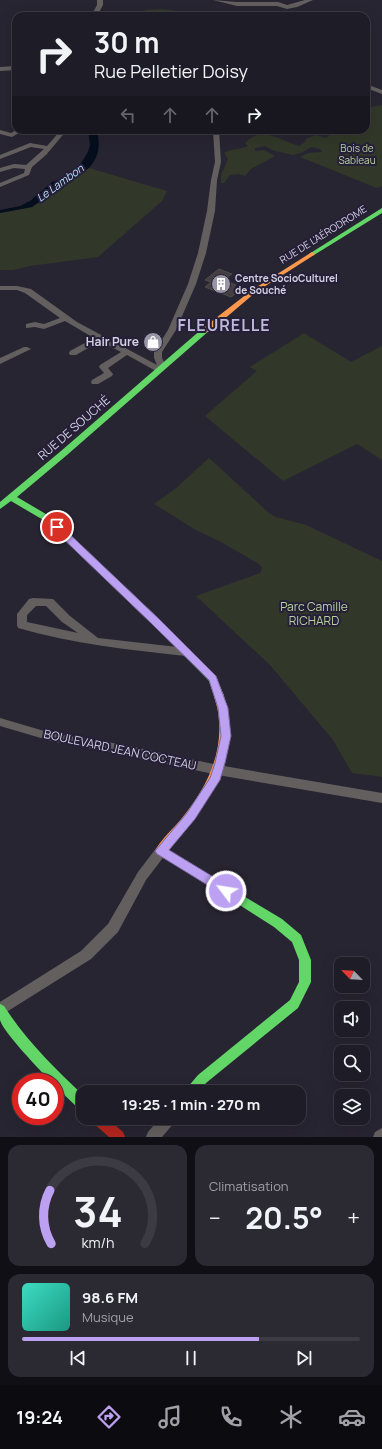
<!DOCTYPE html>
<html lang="fr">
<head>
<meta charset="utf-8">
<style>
  :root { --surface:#1e1c26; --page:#2b2932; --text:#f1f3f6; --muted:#a1a1a7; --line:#3c3a43; --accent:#bca0f2 }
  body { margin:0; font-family:Manrope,sans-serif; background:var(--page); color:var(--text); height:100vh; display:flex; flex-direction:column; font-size:15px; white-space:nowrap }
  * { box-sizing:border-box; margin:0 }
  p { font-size:13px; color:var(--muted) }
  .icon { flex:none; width:22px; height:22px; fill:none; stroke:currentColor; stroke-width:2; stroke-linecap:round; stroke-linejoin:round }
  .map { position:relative; height:1137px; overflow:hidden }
  .drawer { display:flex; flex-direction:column; gap:8px; padding:8px; background:#100f15; flex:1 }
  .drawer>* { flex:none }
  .top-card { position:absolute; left:12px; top:12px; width:358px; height:122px; border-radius:12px; box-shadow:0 4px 16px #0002,0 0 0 1px var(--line); background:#1e1c26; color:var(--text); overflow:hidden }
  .needle { width:26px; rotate:295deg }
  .buttons { position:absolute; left:334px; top:957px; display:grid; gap:8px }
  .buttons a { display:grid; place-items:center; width:36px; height:36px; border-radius:8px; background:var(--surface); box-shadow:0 4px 16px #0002,0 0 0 1px var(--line); font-size:20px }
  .speed { position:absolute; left:12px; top:1073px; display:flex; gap:8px; font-size:20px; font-weight:700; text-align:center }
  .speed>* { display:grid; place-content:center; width:52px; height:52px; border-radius:50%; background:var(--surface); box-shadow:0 4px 16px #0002,0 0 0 1px var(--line); line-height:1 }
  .speed .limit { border:6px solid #d22; background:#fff; color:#111 }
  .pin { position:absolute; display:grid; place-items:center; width:34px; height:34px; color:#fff; margin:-17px; border:2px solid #fff; border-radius:50%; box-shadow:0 1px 4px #0007 }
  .me { position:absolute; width:44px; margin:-22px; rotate:301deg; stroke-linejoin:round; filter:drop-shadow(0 0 3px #0008) }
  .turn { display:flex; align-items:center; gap:14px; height:84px; padding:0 16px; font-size:18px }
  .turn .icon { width:52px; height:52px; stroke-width:2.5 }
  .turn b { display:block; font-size:28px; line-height:34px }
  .lanes { display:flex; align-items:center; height:38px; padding:0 16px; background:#0003; justify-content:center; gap:20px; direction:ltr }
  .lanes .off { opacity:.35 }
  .big { font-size:30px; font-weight:700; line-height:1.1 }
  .drawer .widget { flex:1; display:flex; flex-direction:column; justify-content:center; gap:6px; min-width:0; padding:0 14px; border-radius:12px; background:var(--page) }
  .drawer .dial { align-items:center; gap:0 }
  .dial svg { height:104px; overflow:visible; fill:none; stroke:var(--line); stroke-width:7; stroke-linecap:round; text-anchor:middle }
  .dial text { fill:var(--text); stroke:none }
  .song { display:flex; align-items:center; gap:12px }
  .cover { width:48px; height:48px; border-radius:6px; background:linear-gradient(135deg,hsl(170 70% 55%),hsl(170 70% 35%)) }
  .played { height:4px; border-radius:2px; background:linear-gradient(90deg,var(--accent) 70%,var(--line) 70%) }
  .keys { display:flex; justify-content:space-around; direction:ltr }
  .heat { display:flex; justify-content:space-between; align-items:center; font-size:22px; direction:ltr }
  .drawer .tiles { flex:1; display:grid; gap:8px; grid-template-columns:1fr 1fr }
  .widget:last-child { grid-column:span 2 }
  .trip { position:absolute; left:76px; top:1085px; width:230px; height:40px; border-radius:12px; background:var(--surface); box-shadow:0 4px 16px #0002,0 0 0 1px var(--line); font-weight:700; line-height:40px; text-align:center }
  .dock { display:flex; height:64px; justify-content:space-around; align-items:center; background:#0c0b0f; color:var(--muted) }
  .dock .icon { width:28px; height:28px }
  .dock .current { color:var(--accent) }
  .dock b { font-size:18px; color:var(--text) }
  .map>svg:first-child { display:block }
  .green { fill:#313829 }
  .water { fill:#040e1d }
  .building { fill:#443d41; stroke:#514b4e }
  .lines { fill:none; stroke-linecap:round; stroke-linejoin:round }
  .street { fill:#645f5f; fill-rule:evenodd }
  .fast { fill:#63d668; fill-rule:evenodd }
  .slow { fill:#ff974d; fill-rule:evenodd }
  .jam { fill:#b3261e; fill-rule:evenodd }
  .route { fill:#bca0f2; stroke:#7a689d }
  .labels { text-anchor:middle; stroke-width:4; stroke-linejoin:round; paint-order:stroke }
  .far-park-label { font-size:10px; fill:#b7d19e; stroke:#251f38 }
  .far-street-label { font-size:10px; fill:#d4d1e3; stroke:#251f38 }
  .far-poi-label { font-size:10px; font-weight:bold; fill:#d4d1e3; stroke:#251f38; text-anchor:start }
  .far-water-label { font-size:11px; font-style:italic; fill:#b7dffd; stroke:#251f38 }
  .poi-label { font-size:12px; font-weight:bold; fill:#d4d1e3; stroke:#251f38; text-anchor:end }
  .street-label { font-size:12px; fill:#d4d1e3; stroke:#251f38 }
  .park-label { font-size:12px; fill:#b7d19e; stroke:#251f38 }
  .district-label { font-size:16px; font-weight:bold; letter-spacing:1px; fill:#bfb9db; stroke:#251f38 }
</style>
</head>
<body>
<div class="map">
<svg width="382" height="1137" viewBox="0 0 382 1137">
  <rect width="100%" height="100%" fill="#282532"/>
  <path class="green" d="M 161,9 L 219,16 L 141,16 L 145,10 Z
    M 382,105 L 382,186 L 377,188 L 300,157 L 308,153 L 322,152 L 320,149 L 311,147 L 303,152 L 293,155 L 275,151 L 265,146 L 255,148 L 255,151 L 264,150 L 275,156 L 251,169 L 245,176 L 239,174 L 230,175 L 224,183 L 221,183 L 221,175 L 228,159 L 224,153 C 231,148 240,150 248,146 L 245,143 C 262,125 279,140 299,146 L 305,142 L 306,139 L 316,135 L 326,138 L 335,130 L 366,130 L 366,112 L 370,107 Z
    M 89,168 L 167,191 L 162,201 L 98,257 L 30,266 L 13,270 L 0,270 L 0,213 L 32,207 Z
    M 304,333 L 351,362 L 382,346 L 382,460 L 357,444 L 283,481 L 205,416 L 257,371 L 250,367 Z
    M 209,458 L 269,513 L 276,517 L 306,525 L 382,561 L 382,777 L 352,773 L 333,740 L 270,665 L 196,596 L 260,573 L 262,568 L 259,564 L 221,542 L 194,529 L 154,504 L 175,489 Z"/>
  <path class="water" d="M 88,130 L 97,130 C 100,145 100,156 89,168 L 32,207 L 0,213 L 0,210 L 20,206 L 30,201 L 52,182 L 61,179 L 78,168 L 88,152 L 90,145 Z"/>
  <path class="building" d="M 219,269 L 232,274 L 223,280 L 236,285 L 233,287 L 241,290 L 231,297 L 205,287 L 211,282 L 205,280 Z"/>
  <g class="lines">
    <path class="street" d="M 97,0 L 103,0 L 103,5 L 97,16 L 91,16 L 97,5 Z
      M 213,0 L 237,2 L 278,2 L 287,5 L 305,0 L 313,0 L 297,7 L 287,9 L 277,6 L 237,6 Z
      M 16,66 L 16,70 L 0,71 L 0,67 Z
      M 366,84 L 382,90 L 382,94 L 366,88 Z
      M 0,130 L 11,133 L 16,130 L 24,130 L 12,137 L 0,134 Z
      M 61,130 L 67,130 L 46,155 L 32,167 L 29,175 L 0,187 L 0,183 L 24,173 L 25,169 L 14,168 L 0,172 L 0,168 L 14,164 L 26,165 L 44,149 L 31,147 L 0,159 L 0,155 L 30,143 L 47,146 Z
      M 213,130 L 219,130 L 221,162 L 217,180 L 215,211 L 206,253 L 196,284 L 176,330 L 162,352 L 162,358 L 166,366 L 162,371 L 156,371 L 127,355 L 108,368 L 113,374 L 112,376 L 98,384 L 92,384 L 91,382 L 92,380 L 104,373 L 99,367 L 100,365 L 121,352 L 100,341 L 76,355 L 70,355 L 69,353 L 70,351 L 94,338 L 65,321 L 44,329 L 35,327 L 26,328 L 26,324 L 35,322 L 44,324 L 60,318 L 25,293 L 17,290 L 0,290 L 0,286 L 17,286 L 31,289 L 77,322 L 157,365 L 154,358 L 154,352 L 168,330 L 188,284 L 198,253 L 207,211 L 211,180 L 215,162 Z
      M 24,347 L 27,347 L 31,349 L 0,364 L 0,358 Z
      M 33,598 L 53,599 L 70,616 L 98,638 L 186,648 L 190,649 L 191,652 L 190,655 L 186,656 C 130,650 73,644 18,628 L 17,625 L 17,614 L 29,599 ZM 36,606 L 46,606 L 62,622 L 78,633 L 27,622 L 27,615 Z
      M 0,718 L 51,733 L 125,745 L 218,765 L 382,793 L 382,803 L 218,775 L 125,755 L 51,741 L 0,726 Z
      M 161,846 L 165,847 L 167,851 L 165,855 L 146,880 L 118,932 L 91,959 L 0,1016 L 0,1002 L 81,951 L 108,924 L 138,872 L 157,847 Z
      M 160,1118 L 176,1118 L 174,1123 L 162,1137 L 146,1137 L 148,1132 Z
      M 382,1128 L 382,1137 L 373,1137 L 375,1132 Z"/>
    <path class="fast" d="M 382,208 L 382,213 L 314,255 L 312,256 L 309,254 Z
      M 203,328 L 209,328 L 210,330 L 67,455 L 17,497 L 51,517 L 160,620 L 216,676 L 224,696 L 223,699 L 215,699 L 209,681 L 154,624 L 45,521 L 11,501 L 0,509 L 0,502 L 61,451 Z
      M 220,882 L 282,919 L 301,935 L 311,960 L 311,982 L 298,1008 L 206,1083 L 199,1092 L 185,1092 L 187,1088 L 198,1075 L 290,1000 L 299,982 L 299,960 L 292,942 L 274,927 L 216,890 L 214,887 L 216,884 Z
      M 0,1004 L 4,1006 C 26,1040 54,1068 83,1095 L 83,1110 L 78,1108 L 55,1086 L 55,1082 L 51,1082 C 41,1071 3,1032 0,1020 C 0,1015 0,1009 0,1004 Z"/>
    <path class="slow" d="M 312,252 L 315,254 L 314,255 L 256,292 L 209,332 L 203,332 L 203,328 L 252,290 Z
      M 219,692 L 223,693 L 224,696 C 226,704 229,712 229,720 C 234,771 200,813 169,850 L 224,884 L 226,887 L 224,890 L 220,892 L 157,854 L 155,851 C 161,839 174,828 182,818 C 205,790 222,757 219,720 C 219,712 216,704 214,696 L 215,693 Z"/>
    <path class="jam" d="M 92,1118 L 107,1118 L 123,1132 L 125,1137 L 109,1137 L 93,1123 Z"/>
  </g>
  <path class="route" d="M 57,524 L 60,525 L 160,620 L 216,676 L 228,708 L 231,736 L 225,763 L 220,780 L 195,819 L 169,850 L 230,887 L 232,891 L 230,894 L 226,896 L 222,894 L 157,854 L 155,851 L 187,813 L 210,778 L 215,763 L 221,736 L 218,708 L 209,680 L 153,625 L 53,529 L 52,527 Z"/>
  <defs>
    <g id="building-disc" transform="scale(1)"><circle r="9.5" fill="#9895a5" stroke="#251f38"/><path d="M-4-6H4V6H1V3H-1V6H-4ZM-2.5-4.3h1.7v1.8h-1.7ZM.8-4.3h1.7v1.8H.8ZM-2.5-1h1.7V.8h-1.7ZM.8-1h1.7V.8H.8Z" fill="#fff"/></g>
    <g id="shop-disc" transform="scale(1)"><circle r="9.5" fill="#9895a5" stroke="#251f38"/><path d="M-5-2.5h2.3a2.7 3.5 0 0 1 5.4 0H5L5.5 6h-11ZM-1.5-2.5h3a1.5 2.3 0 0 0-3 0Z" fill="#fff"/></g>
  </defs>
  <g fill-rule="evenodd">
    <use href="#building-disc" x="221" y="284"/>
    <use href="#shop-disc" x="153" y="342"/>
  </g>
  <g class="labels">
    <g class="far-park-label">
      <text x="357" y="152">Bois de<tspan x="357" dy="12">Sableau</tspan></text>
    </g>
    <g class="far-street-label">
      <text transform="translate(323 234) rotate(-32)" y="4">RUE DE L'AÉRODROME</text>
    </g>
    <g class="far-poi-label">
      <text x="235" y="282">Centre SocioCulturel<tspan x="235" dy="12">de Souché</tspan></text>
    </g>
    <g class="far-water-label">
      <text transform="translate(60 183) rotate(-36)" y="4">Le Lambon</text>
    </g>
    <g class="poi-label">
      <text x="139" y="346">Hair Pure</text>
    </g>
    <g class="street-label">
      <text transform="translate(74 428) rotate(-41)" y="4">RUE DE SOUCHÉ</text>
      <text transform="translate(120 750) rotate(12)" y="4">BOULEVARD JEAN COCTEAU</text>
    </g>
    <g class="park-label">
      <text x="314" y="611">Parc Camille<tspan x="314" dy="14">RICHARD</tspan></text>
    </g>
    <g class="district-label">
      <text x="224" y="331">FLEURELLE</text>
    </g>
  </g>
</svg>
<div class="buttons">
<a><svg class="needle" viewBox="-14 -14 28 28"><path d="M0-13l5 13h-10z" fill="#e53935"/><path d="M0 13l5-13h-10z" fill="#a1a1a7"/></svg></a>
<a><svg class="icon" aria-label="sound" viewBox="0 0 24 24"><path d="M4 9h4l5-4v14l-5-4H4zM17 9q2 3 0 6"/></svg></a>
<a><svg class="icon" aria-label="search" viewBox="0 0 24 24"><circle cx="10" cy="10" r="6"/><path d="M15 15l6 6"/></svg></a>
<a><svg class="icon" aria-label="layers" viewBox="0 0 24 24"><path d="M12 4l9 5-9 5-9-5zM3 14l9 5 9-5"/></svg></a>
</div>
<div class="speed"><div class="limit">40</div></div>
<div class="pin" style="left:57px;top:527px;background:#d93025"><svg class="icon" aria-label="arrive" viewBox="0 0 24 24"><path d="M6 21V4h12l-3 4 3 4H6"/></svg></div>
<svg class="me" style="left:226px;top:891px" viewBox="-20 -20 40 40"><circle r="17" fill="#bca0f2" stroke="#fff" stroke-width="3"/><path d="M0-11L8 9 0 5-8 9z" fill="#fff"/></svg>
<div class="trip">19:25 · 1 min · 270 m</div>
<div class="top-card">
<div class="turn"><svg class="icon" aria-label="right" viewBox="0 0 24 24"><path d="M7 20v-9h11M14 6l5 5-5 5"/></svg><div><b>30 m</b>Rue Pelletier Doisy</div></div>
<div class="lanes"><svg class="icon off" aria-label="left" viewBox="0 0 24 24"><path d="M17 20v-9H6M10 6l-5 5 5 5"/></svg><svg class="icon off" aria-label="ahead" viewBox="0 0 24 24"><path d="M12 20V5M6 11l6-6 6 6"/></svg><svg class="icon off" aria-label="ahead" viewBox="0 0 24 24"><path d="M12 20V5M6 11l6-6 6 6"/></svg><svg class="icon" aria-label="right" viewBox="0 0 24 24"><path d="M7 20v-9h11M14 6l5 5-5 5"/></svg></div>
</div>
</div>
<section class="drawer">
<div class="tiles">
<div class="widget dial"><svg viewBox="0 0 100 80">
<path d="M14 69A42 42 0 1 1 86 69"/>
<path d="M14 69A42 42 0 0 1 13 28" stroke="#bca0f2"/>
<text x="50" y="56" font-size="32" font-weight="700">34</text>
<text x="50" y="72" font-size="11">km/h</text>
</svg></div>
<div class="widget"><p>Climatisation</p>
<div class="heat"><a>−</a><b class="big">20.5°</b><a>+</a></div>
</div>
<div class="widget">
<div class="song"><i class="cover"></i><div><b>98.6 FM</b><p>Musique</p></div></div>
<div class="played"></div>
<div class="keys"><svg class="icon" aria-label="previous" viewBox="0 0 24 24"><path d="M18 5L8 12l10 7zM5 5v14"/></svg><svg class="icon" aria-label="pause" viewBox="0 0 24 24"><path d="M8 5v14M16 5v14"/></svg><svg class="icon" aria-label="next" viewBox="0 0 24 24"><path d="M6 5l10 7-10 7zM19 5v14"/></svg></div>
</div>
</div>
</section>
<nav class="dock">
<b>19:24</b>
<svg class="icon current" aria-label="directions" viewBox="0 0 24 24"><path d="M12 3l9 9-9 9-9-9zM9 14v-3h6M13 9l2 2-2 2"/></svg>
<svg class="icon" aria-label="music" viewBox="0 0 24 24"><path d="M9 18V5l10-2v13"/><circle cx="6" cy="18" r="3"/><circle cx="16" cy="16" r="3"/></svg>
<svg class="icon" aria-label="phone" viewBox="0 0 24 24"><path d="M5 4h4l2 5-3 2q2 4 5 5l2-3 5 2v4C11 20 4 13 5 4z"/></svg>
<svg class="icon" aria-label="climate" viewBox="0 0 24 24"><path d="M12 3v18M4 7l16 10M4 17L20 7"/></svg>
<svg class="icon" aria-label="car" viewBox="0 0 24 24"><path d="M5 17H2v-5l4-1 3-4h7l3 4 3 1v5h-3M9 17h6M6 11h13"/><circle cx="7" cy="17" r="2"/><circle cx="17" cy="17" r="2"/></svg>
</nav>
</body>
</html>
